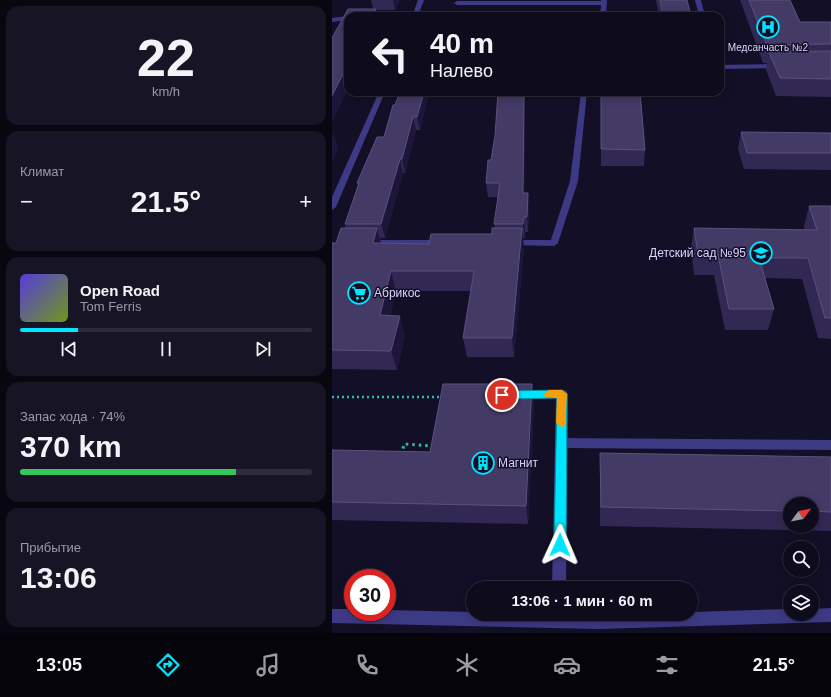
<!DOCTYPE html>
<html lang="ru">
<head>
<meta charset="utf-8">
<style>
  :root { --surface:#0e0b1c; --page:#171425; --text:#f1f3f6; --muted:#9b9ba3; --line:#2e2b3b; --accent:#00e5ff }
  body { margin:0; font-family:Helvetica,sans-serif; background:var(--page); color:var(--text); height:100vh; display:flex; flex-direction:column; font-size:15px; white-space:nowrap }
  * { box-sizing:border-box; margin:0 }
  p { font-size:13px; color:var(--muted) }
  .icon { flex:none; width:22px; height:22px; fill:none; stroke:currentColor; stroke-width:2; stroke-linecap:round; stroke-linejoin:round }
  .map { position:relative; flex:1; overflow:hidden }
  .side { display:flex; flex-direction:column; gap:6px; padding:6px; background:#08060f; width:332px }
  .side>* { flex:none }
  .banner { position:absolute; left:12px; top:12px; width:380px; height:84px; border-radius:12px; box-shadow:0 2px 10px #0003,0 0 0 1px var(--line); background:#0e0b1c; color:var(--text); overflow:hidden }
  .needle { width:26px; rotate:58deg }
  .buttons { position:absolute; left:451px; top:497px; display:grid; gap:8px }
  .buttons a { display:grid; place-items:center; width:36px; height:36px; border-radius:50%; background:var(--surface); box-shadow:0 2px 10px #0003,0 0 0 1px var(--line); font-size:20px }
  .speed { position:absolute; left:12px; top:569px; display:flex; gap:8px; font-size:20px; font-weight:700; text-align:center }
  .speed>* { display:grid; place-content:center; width:52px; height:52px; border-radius:50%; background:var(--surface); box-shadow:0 2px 10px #0003,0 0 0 1px var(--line); line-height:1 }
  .speed .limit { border:6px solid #d22; background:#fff; color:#111 }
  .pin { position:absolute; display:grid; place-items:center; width:34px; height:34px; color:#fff; margin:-17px; border:2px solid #fff; border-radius:50%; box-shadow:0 1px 4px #0007 }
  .me { position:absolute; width:44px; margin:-22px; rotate:1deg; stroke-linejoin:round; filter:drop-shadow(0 0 3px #0008) }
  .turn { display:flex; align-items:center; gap:14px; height:84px; padding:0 20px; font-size:18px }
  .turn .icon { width:52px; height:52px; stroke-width:2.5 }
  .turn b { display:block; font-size:28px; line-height:34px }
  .big { font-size:30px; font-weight:800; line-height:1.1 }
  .side .card { flex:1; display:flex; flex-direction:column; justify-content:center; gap:6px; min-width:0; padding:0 14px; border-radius:12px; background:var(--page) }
  .side .dial { align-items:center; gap:0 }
  .dial b { font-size:52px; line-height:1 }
  .song { display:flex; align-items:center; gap:12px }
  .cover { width:48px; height:48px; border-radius:6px; background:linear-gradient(135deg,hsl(250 70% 55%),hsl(80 70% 35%)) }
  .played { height:4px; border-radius:2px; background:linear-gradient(90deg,var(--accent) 20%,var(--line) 20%) }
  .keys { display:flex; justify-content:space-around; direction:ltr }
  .heat { display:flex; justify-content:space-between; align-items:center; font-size:22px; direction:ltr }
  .charge { height:6px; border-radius:3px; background:linear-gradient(90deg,#34c759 74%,var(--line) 0) }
  .trip { position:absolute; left:134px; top:581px; width:232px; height:40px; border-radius:20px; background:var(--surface); box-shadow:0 2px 10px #0003,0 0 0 1px var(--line); font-weight:800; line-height:40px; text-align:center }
  .tabs { display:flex; height:64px; justify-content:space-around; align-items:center; background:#06040b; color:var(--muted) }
  .tabs .icon { width:28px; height:28px }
  .tabs .active { color:var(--accent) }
  .tabs b { font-size:18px; color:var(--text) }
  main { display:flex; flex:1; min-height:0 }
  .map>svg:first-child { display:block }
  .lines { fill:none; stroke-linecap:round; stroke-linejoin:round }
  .path-far1 { stroke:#2fb8b0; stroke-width:2.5; stroke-dasharray:2 3; stroke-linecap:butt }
  .path { stroke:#2fb8b0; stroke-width:3; stroke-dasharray:2.5 4; stroke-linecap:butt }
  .lane { fill:#3d3a85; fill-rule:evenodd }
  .street { fill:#3d3a85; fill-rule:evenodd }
  .wall { fill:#312854; fill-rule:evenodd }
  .shaded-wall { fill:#1d163a }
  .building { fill:#433a66; stroke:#5a527e }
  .route { fill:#00e5ff; stroke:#0095a6 }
  .slow { fill:#f59e0b }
  .labels { text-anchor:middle; stroke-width:3; stroke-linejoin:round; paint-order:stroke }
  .far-poi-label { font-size:10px; fill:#d9d4ff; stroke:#130f26 }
  .poi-label { font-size:12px; fill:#d9d4ff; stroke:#130f26; text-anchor:start }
</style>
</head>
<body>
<main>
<section class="side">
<div class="card dial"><b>22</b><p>km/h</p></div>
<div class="card"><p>Климат</p>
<div class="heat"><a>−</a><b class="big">21.5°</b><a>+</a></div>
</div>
<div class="card">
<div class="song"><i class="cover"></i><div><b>Open Road</b><p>Tom Ferris</p></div></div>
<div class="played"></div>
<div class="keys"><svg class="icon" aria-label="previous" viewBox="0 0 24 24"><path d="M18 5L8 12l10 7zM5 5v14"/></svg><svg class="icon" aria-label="pause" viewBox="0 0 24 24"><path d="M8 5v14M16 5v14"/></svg><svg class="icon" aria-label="next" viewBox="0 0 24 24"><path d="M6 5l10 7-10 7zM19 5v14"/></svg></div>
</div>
<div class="card"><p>Запас хода · 74%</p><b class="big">370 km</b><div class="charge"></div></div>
<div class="card"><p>Прибытие</p><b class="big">13:06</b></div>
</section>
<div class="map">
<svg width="499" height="633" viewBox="0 0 499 633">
  <rect width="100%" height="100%" fill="#130f26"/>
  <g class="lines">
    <path class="path-far1" d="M 0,397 L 110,397"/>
    <path class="path" d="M 68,453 L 70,453 L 72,444 L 100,446"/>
    <path class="lane" d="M 36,240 L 110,240 L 114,243 L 110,246 L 33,245 L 32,243 L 33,241 Z
      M 178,240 L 222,240 L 226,243 L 222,246 L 175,245 L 174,243 Z
      M 230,390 L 234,391 L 236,394 L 234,397 L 230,398 L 188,399 L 184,398 L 182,395 L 184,392 L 188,391 Z
      M 229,438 L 499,440 L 499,450 L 229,448 L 225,446 L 223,443 L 225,440 Z"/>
    <path class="street" d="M 86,0 L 92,0 L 86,16 L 80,16 Z
      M 269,0 L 275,0 L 274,16 L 268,16 L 269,5 L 125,5 L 122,3 L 125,1 L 269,1 Z
      M 363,0 L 369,0 L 373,16 L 367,16 Z
      M 16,16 L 16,20 L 0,22 L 0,18 Z
      M 388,65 L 447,64 L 450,66 L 447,68 L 388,69 Z
      M 47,92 L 53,92 L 4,207 L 0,210 L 0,197 Z
      M 249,92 L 255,92 L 246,181 L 226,243 L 222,246 L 218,243 L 238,181 Z
      M 230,390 L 234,391 L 236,394 L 234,588 L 220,588 L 224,394 L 226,391 Z
      M 499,608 L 499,622 L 267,629 L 0,623 L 0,609 L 21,609 L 21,612 L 55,612 L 55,610 L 141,612 L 141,614 L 359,614 L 359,612 L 458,609 L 458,614 L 480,614 L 480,609 Z"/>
  </g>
  <path class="wall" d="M 39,0 L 68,0 L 63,10 L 44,10 L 45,16 L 16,16 L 16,88 L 0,121 L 0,38 L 16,9 L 41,9 Z
    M 324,0 L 355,0 L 359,16 L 327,16 Z
    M 408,0 L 458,0 L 468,22 L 499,22 L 499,97 L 444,96 L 434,70 L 435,63 L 431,63 Z
    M 68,92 L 234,92 L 234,95 L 193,94 L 192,193 L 196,193 L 197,207 L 196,232 L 193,232 L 193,238 L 191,238 L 192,248 L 182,357 L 135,357 L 131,338 L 139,291 L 64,291 L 58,316 L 73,335 L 65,370 L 0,369 L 0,243 L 4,243 L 14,228 L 13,224 L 26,186 L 25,183 L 52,137 L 63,105 ZM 97,93 L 166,94 L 163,136 L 159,160 L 154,183 L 156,197 L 166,197 L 162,224 L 163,228 L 160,234 L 97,244 L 49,243 L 48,238 L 53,238 L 71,173 L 73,173 L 84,130 L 88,130 Z
    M 269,92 L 308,92 L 313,150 L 312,166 L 269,166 Z
    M 409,132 L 499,133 L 499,170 L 412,169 L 406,149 Z
    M 477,206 L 499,206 L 499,339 L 486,338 L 470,279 L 433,278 L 442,309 L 436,330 L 393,330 L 382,275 L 362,275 L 359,248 L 362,228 L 473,230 L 472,226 Z
    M 200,384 L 202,404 L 196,524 L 0,520 L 0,450 L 98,452 Z
    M 268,453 L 499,457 L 499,531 L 268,526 ZM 458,504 L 480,504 L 480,526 L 458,526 Z"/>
  <path class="shaded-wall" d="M 61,0 L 68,0 L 63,10 Z
    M 44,9 L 45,16 L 41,16 Z
    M 16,64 L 16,88 L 0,121 L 0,96 Z
    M 92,92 L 97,92 L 97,93 L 88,130 L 85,117 Z
    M 192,92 L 193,92 L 192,207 L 191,193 Z
    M 81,117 L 84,130 L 73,173 L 70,159 Z
    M 2,133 L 6,149 L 0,163 L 0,136 Z
    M 68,159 L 71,173 L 53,238 L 49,224 Z
    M 196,193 L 197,207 L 196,232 L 195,217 Z
    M 192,217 L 193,232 L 193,238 L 191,224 Z
    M 45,228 L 50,248 L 41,243 Z
    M 190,228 L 192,248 L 182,357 L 180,338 Z
    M 59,271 L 64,291 L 54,335 L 48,315 Z
    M 68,316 L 73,335 L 65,370 L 59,351 Z
    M 200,384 L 202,404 L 196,524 L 194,506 Z"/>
  <path class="building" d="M 328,0 L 355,0 L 359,16 L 331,16 Z
    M 417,0 L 458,0 L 468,22 L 499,22 L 499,44 L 435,45 Z
    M 16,9 L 44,9 L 41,16 L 16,16 L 16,64 L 0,96 L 0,38 Z
    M 499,51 L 499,79 L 448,78 L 437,52 Z
    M 68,92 L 92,92 L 85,117 L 81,117 L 70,159 L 68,159 L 49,224 L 13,224 L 27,183 L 25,183 L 45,137 L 52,137 L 61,105 L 63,105 Z
    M 166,92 L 192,92 L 191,193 L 196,193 L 195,217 L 192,217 L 191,224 L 162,224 L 168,183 L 154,183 L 156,160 L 159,160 L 163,136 Z
    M 269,92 L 308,92 L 313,150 L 269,149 Z
    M 409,132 L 499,133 L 499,153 L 415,153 Z
    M 477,206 L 499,206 L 499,318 L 493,318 L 476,258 L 427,258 L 442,309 L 397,309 L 386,255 L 366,254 L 362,228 L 485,230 Z
    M 9,228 L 45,228 L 41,243 L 97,244 L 99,234 L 160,234 L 160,228 L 190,228 L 180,338 L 131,338 L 142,271 L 59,271 L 48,315 L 68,316 L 59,351 L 0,350 L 0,243 L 4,243 Z
    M 111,384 L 200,384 L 194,506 L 0,502 L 0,450 L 98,452 Z
    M 268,453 L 499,457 L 499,512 L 480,511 L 480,504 L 458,504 L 458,511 L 269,507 Z"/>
  <path class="route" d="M 230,390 L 235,394 L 234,545 L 232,549 L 228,550 L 224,549 L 222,545 L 225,398 L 170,399 L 165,395 L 170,391 Z"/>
  <path class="slow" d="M 217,390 L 230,390 L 235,394 L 233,426 L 230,427 L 224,423 L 225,398 L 213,397 L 212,394 Z"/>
  <defs>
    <g id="hospital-ring" transform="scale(1.15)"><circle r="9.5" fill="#130f26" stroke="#00e5ff" stroke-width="1.5"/><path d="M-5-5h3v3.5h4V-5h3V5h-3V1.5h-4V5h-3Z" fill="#00e5ff"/></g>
    <g id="school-ring" transform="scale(1.15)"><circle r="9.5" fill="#130f26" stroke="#00e5ff" stroke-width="1.5"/><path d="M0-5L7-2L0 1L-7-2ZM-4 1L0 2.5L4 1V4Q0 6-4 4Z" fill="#00e5ff"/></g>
    <g id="supermarket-ring" transform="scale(1.15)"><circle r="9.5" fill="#130f26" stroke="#00e5ff" stroke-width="1.5"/><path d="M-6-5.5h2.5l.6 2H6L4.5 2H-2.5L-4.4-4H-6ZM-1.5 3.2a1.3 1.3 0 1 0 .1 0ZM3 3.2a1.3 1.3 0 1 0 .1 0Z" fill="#00e5ff"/></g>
    <g id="building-ring" transform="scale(1.15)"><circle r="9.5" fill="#130f26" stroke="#00e5ff" stroke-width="1.5"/><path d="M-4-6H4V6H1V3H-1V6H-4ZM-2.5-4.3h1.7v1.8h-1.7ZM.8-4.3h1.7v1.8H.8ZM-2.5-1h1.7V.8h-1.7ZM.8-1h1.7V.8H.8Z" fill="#00e5ff"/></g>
  </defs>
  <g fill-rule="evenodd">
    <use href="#hospital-ring" x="436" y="27"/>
    <use href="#school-ring" x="429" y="253"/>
    <use href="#supermarket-ring" x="27" y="293"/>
    <use href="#building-ring" x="151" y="463"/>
  </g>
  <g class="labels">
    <g class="far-poi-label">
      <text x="436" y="51">Медсанчасть №2</text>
    </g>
    <g class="poi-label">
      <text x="414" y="257" text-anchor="end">Детский сад №95</text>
      <text x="42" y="297">Абрикос</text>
      <text x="166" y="467">Магнит</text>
    </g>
  </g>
</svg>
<div class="buttons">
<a><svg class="needle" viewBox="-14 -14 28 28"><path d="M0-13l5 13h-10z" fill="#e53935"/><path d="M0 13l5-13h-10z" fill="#9b9ba3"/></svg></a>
<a><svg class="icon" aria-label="search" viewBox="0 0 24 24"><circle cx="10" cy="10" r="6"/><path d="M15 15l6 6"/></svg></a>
<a><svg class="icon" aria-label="layers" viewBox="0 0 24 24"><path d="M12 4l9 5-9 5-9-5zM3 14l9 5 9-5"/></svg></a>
</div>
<div class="speed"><div class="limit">30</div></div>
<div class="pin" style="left:170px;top:395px;background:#d93025"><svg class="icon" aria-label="arrive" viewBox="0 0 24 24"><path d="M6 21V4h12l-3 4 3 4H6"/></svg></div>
<svg class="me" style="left:228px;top:545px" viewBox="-20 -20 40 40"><path d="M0-17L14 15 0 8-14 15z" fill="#00e5ff" stroke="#fff" stroke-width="4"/></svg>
<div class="trip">13:06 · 1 мин · 60 m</div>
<div class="banner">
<div class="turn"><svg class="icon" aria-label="left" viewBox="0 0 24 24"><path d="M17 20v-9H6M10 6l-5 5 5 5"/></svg><div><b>40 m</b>Налево</div></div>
</div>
</div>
</main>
<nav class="tabs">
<b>13:05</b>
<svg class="icon active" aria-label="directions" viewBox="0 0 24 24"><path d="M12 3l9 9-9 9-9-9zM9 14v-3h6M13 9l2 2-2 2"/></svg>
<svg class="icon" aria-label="music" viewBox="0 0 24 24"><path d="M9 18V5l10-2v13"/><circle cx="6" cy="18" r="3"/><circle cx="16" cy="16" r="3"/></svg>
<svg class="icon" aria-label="phone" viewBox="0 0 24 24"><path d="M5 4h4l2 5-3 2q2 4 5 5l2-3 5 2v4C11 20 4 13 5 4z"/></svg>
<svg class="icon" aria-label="climate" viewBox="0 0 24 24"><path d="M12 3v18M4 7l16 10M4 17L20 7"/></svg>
<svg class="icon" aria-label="car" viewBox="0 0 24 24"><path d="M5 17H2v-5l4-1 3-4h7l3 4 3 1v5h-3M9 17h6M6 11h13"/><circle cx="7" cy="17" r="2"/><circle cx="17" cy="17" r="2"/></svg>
<svg class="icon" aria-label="filters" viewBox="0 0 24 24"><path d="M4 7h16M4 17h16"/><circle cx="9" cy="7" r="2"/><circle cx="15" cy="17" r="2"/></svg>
<b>21.5°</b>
</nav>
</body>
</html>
